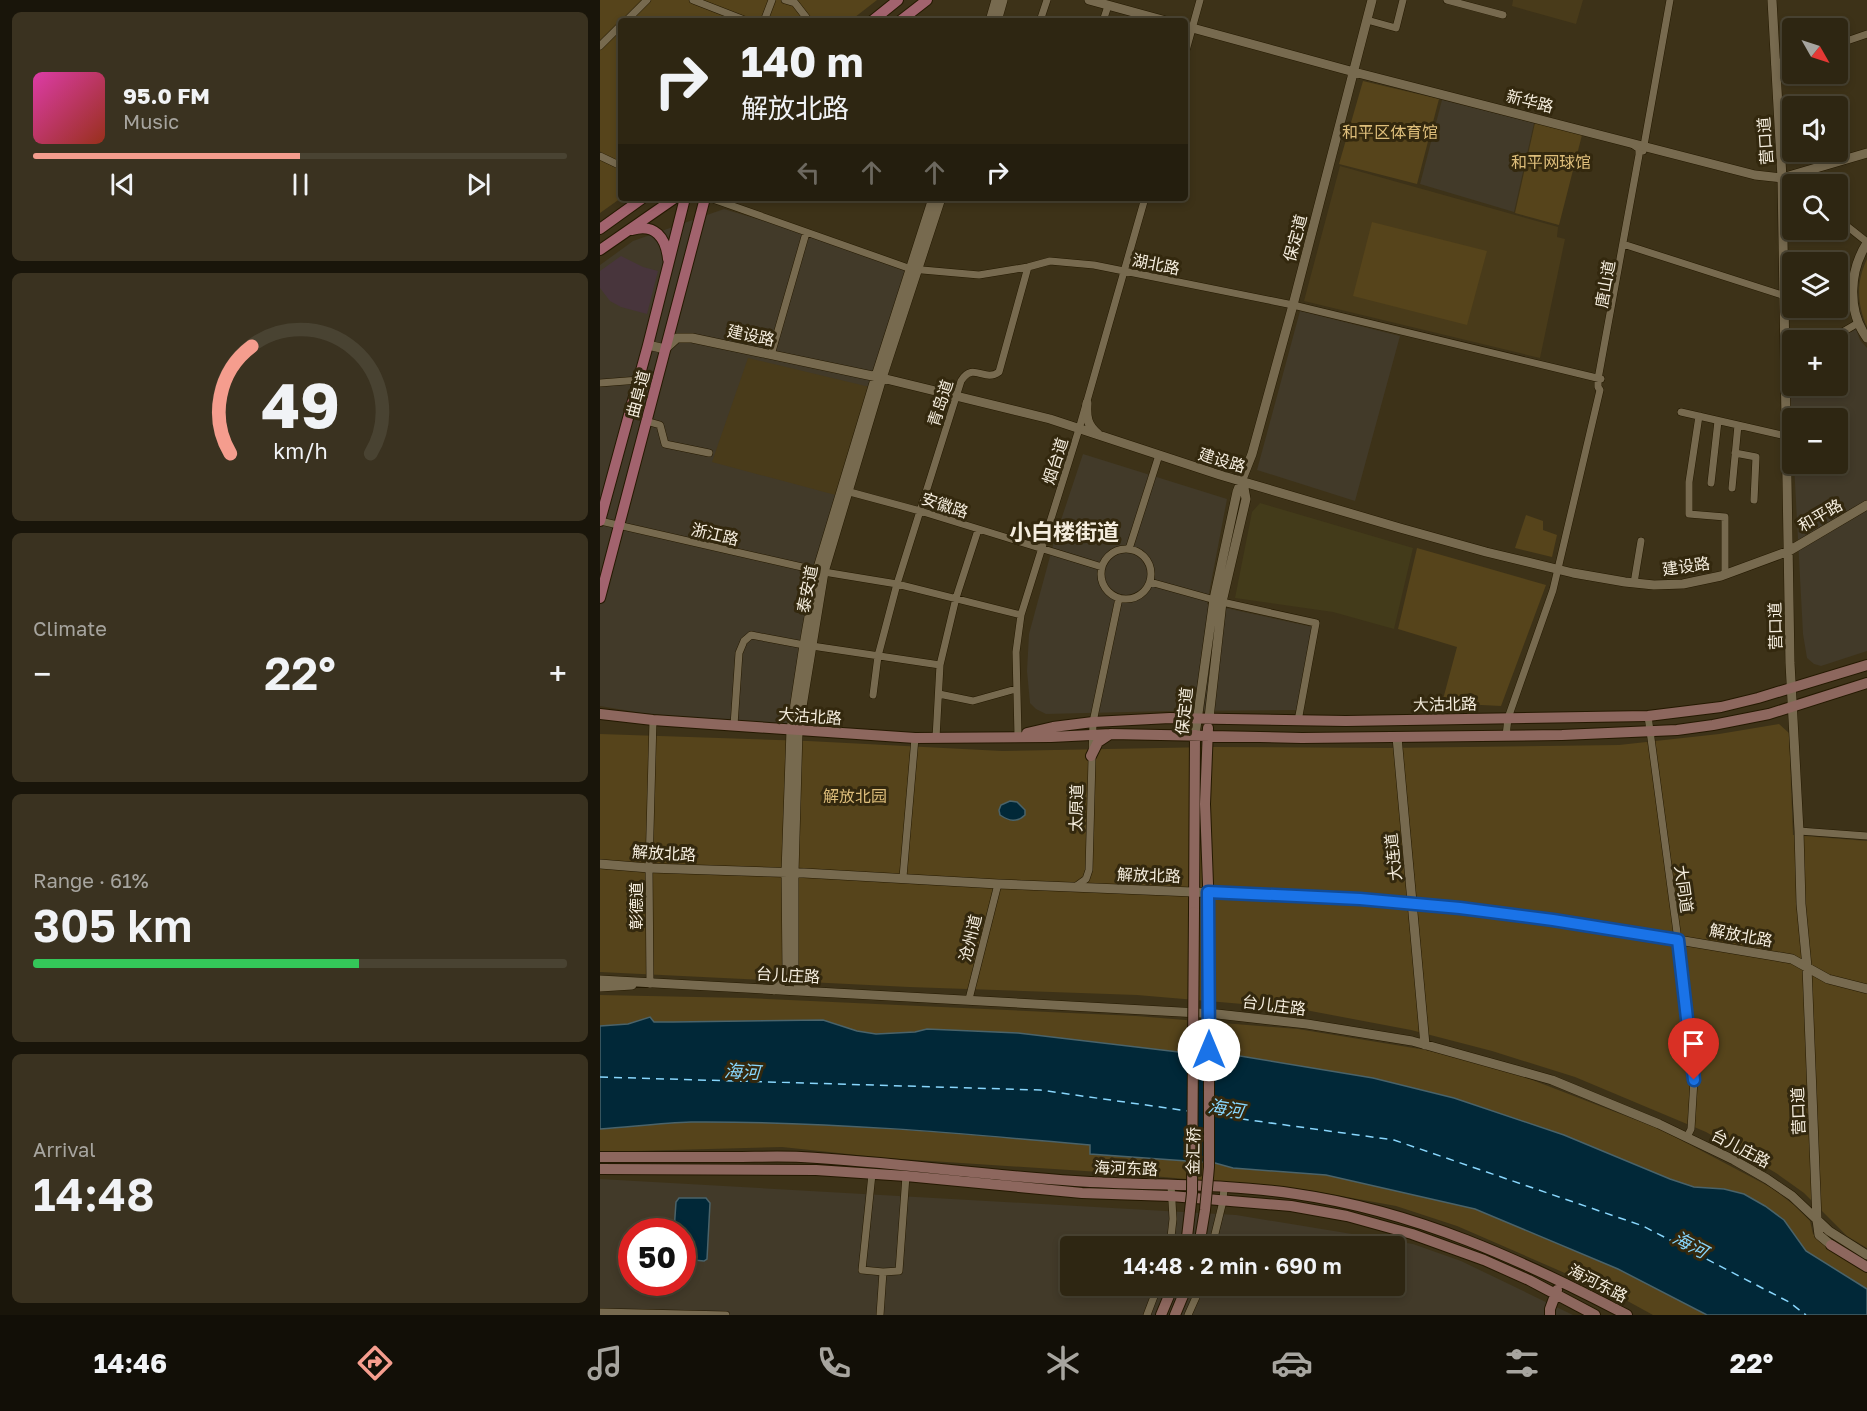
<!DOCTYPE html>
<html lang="en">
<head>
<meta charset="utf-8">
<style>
  :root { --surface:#2e2612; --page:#3a3220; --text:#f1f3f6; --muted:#a7a59f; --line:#494332; --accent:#f59d8e }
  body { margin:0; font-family:"Golos Text","Noto Sans SC",sans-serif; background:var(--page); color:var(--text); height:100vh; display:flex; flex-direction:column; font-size:22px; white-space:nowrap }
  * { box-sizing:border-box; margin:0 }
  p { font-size:20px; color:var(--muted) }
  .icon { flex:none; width:33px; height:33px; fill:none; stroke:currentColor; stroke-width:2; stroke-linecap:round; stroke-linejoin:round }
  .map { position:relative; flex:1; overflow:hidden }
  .details { display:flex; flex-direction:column; gap:12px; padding:12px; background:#19150a; width:600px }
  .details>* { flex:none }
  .guide { position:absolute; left:18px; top:18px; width:570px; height:183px; border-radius:6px; box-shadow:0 3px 9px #0003,0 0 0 2px var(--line); background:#2e2612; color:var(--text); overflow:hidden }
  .needle { width:39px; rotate:129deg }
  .buttons { position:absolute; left:1182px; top:18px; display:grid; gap:12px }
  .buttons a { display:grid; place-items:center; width:66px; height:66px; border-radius:6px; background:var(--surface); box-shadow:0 3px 9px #0003,0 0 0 2px var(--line); font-size:30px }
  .speed { position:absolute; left:18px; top:1218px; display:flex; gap:12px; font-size:30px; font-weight:700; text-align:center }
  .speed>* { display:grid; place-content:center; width:78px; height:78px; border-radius:50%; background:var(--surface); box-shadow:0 3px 9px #0003,0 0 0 2px var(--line); line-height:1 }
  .speed .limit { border:9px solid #d22; background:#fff; color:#111 }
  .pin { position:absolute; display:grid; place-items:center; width:51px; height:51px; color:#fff; margin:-62px -26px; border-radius:50% 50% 50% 0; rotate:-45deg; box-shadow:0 0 6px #0007 }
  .pin .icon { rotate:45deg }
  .me { position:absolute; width:66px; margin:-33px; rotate:0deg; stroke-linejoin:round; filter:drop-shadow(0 0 4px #0008) }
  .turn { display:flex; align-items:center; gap:21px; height:126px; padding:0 24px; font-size:27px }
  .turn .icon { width:78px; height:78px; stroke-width:2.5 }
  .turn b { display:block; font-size:42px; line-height:51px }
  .lanes { display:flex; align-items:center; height:57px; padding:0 24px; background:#0003; justify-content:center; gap:30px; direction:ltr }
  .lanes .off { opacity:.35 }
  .big { font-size:45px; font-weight:600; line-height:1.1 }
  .details .tile { flex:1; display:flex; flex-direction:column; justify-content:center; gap:9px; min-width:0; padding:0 21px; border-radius:9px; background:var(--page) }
  .details .dial { align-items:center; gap:0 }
  .dial svg { height:156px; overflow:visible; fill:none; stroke:var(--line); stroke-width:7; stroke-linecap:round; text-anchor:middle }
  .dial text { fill:var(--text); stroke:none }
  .song { display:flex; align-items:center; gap:18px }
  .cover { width:72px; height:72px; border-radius:9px; background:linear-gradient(135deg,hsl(320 70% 55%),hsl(10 70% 35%)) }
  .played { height:6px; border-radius:3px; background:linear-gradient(90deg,var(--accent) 50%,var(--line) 50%) }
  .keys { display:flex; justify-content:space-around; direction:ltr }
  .heat { display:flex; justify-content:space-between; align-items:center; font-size:33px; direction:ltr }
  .charge { height:9px; border-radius:4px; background:linear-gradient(90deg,#34c759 61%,var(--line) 0) }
  .trip { position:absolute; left:460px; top:1236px; width:345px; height:60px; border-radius:6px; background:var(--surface); box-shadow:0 3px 9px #0003,0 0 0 2px var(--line); font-weight:600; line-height:60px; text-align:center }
  .menu { display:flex; height:96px; justify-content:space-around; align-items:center; background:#120f07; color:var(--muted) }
  .menu .icon { width:42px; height:42px }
  .menu .active { color:var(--accent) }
  .menu b { font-size:27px; color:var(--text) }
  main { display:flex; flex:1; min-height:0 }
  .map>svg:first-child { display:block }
  .commercial { fill:#423a29; fill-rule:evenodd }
  .built { fill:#493b1a }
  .medical { fill:#48353c }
  .green { fill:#56441b }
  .sand { fill:#433b1a }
  .water { fill:#012838; stroke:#4a636a; stroke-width:1.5 }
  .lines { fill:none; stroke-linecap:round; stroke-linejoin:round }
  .ferry { stroke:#88d6fc; stroke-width:1.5; stroke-dasharray:8 6; stroke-linecap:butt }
  .minor-casing { stroke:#241901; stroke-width:8 }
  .tertiary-casing { stroke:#241901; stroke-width:10 }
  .secondary-casing { stroke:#241901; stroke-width:12 }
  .primary-casing { stroke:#241901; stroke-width:12 }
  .minor { stroke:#776a4f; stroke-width:7 }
  .tertiary { stroke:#776a4f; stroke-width:9 }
  .secondary { stroke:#8d675e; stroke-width:10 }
  .primary { stroke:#a2636e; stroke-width:10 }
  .secondary-bridge-casing { stroke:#241901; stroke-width:12; stroke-linecap:butt }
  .secondary-bridge { stroke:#8d675e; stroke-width:10 }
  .route-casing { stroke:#114b97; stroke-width:15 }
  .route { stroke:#1a73e8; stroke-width:10 }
  .labels { text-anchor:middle; stroke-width:6; stroke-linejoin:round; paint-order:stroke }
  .street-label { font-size:16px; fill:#f5edde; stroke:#33280e }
  .park-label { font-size:16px; fill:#debe7b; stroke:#33280e }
  .water-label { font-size:18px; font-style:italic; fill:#88d6fc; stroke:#33280e }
  .district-label { font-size:22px; font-weight:bold; fill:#f5edde; stroke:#33280e }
</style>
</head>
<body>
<main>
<section class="details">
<div class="tile">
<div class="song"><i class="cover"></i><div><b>95.0 FM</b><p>Music</p></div></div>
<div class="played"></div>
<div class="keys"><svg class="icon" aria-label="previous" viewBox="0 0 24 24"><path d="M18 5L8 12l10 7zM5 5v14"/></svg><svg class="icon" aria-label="pause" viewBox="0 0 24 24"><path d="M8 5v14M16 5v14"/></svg><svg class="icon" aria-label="next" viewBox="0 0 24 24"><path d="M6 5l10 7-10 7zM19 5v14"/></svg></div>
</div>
<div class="tile dial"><svg viewBox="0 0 100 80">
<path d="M14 69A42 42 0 1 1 86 69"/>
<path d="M14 69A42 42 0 0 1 25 14" stroke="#f59d8e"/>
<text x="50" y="56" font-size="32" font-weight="700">49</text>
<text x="50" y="72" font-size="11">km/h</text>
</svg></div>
<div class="tile"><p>Climate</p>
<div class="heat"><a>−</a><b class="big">22°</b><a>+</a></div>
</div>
<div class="tile"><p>Range · 61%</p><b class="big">305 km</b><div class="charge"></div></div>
<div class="tile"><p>Arrival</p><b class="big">14:48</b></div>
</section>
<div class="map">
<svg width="1267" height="1315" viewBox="0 0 1267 1315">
  <rect width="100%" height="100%" fill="#3d3218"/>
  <path class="commercial" d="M 842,100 L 934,123 L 914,212 L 820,184 Z
    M 124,209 L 315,266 L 221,575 L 196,728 L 41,713 L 0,706 L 0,265 L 33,241 Z
    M 700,311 L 800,336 L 755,501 L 657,470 Z
    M 1256,329 L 1260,340 L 1267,348 L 1267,651 L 1221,666 L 1214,664 L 1207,658 L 1203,634 L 1194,464 L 1238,464 L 1238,418 L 1192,418 L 1192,440 L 1189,368 L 1192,366 L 1192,386 L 1238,386 L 1238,340 L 1236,340 Z
    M 483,454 L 627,499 L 607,604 L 713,627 L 698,710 L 570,711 L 446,714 L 436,709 L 430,703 L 427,671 L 429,634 L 455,538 Z
    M 0,1179 L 636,1215 L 813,1244 L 861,1261 L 973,1315 L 0,1315 ZM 32,1232 L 82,1232 L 82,1282 L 32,1282 ZM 471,1246 L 795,1246 L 795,1286 L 471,1286 Z"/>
  <path class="built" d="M 913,0 L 983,0 L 976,24 L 912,6 Z
    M 740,166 L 958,227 L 957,237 L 965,239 L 940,358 L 704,301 Z
    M 148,358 L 274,388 L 243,497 L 112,462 Z"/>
  <path class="medical" d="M 21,256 L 43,267 L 58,271 L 47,314 L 21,307 L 10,301 L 0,288 L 0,271 Z"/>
  <path class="green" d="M 0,0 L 277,0 L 250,21 L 21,21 L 21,198 L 0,213 Z
    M 763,81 L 839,99 L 817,184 L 739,164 Z
    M 935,123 L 982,135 L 959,225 L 915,213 Z
    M 772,222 L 887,251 L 867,325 L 753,296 Z
    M 1267,259 L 1267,327 C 1257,304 1256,282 1267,259 Z
    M 926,515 L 943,521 L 943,530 L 957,535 L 952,557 L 915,548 Z
    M 817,548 L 946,585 L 901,706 L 842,703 L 857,647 L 798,629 Z
    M 1179,724 L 1189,733 L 1193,835 L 1267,841 L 1267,1248 L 1247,1236 L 1204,1193 L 1176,1173 L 1106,1132 L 975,1077 L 892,1051 L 811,1030 L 700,1009 L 537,995 L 309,987 L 0,972 L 0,734 L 208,741 L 402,751 L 612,747 L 785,748 L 1019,745 L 1119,734 Z
    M 0,995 L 146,998 L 536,1016 L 698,1029 L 826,1050 L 909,1071 L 1062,1130 L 1172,1188 L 1194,1205 L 1210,1221 L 1213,1234 L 1220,1241 L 1267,1272 L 1267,1315 L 1053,1315 L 1022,1298 L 857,1226 L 796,1206 L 708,1190 L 530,1174 L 285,1158 L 182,1147 L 0,1152 Z"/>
  <path class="sand" d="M 660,503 L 813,548 L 794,629 L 733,612 L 635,598 L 652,512 Z"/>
  <path class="water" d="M 410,801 L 417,802 L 425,810 L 425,815 C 417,823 409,821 400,815 L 399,810 L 401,805 Z
    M 50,1017 L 54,1022 L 73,1022 L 223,1020 L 257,1031 L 276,1034 L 315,1032 L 327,1029 L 418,1033 L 621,1057 L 628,1054 L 773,1078 L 854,1098 L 964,1135 L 1070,1179 L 1094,1187 L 1124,1189 L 1144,1194 L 1165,1206 L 1184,1220 L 1206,1251 L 1267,1289 L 1267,1315 L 1107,1315 L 1018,1269 L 875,1209 L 726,1175 L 633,1168 L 615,1163 L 490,1154 L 490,1145 C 357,1133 224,1121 91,1122 C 61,1123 30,1127 0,1129 L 0,1026 L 28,1024 Z
    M 79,1198 L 106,1198 L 110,1203 L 107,1259 L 104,1261 L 83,1259 L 82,1232 L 74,1231 L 76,1202 Z"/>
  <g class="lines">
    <path class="ferry" d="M 0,1077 L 440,1090 L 588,1111
      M 613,1115 L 794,1140 L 1043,1226 L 1189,1302 L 1206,1315"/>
    <g class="minor-casing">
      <path id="minor" d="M 93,0 L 147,21
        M 185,0 L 195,3 L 209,21
        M 847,0 L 903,15
        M 767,20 L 796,28 L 803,0
        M 26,21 L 47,0
        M 164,21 L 172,0
        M 440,21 L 447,0
        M 503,21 L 508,6
        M 1238,44 L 1267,34
        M 0,46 L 21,25
        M 585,54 L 600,0
        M 1175,64 L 1192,58
        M 1043,151 L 1070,0
        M 0,156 L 21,166
        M 1182,178 L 1192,185
        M 110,198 L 311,269 L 379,275 L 428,267 L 450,261 L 494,265 L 693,305 L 1001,379
        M 1238,219 L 1267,242
        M 1023,244 L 1185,296
        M 1229,340 L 1258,323
        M 171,355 L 206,233
        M 0,383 L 39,380
        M 1081,412 L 1186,436
        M 1099,416 L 1089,482 L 1089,514 L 1125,517 L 1125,574
        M 46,421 L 60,425 L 65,444 L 109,453
        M 1135,453 L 1156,457 L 1154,500
        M 1111,483 L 1118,421
        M 1132,488 L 1138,425
        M 246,491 L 320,511 L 502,567
        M 0,521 L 224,572 L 297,584 L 421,615
        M501 574a25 25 0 1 1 50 0a25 25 0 1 1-50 0Z
        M 529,549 L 559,455
        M 550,582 L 622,602 L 716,623 L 698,721
        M 1034,583 L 1041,541
        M 212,646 L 340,665
        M 339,694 L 373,701 L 416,689
        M 273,695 L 278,656 L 297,584 L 361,381 C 373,361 384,383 399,372 L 428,267
        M 1048,716 L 1078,940 L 1094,1080 L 1091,1129 L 1087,1137
        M 134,725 L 139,653 L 144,641 L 151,635 L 204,645
        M 418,736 L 416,652 L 421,615 L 479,429 L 545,198
        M 906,736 L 908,718 L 953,590 L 1000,390 L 998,387 L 998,379 L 1039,155 L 1039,149 L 1032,144
        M 336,738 L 340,665 L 356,598 L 378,530
        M 1199,831 L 1267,836
        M 303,877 L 315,738
        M 475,887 L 486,879 L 489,870 L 493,722 L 519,598
        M 50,984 L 49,868 L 53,720
        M 369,999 L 398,884
        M 272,1174 L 262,1270 L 283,1272 L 280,1315
        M 570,1246 L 573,1219 L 571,1185
        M 612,1246 L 623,1201 L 624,1187
        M 283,1272 L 299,1271 L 306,1176
        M 0,1312 L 126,1315
        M 547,1315 L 558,1286
        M 588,1315 L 601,1286"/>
    </g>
    <g class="tertiary-casing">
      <path id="tertiary" d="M 489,0 L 566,21
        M 1172,0 L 1182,178 L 1190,663 L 1199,831 L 1201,904 L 1207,967 L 1217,1220 L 1219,1235 L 1231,1245
        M 390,21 L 396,0
        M 397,21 L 403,0
        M 585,26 L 754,72 L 1155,175 L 1182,178 L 1267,153
        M 1267,243 C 1249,271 1247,311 1267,338
        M 48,345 L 65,349 L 77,338 L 92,338 L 282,378 L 450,419 L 620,475 L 800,528 L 886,552 L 973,573 L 1025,582 L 1054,585 L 1083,584 L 1121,576 L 1189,551 L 1267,505
        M 487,403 C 486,417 487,425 498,434
        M 609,718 L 622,602 L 646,499 L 644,488 L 641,482
        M 595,735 L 614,599 L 637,492 L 652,454 L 693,305 L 772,0
        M 797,737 L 825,1045
        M 0,864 L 49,868 L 204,873 L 398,884 L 760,899 L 860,908 L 953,919 L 1192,959 L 1228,979 L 1267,989
        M 0,980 L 617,1014 L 707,1024 L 812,1041 L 952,1080 L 1059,1124 L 1134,1160 L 1167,1179 L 1192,1196 L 1229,1231 L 1267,1255
        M 0,987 L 32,985
        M 174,990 L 181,983 L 187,971 L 186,872 L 191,730 L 204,645 L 217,571 L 276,376 L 333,198
        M 207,990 L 198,984 L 194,972 L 194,872 L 198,731 L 224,572 L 282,378 L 341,198"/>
    </g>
    <g class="secondary-casing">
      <path id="secondary" d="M 0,714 L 53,720 L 315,738 L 451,737 L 511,734 L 702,738 L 962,735 L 1077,730 L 1113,725 L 1169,714 L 1267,683
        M 608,728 L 605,804 L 609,911
        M 427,733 L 453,727 L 493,722 L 570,718 L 746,721 L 1048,716 L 1121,707 L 1158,698 L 1267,665
        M 491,756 L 498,742 L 510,734
        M 594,912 L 595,735
        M 0,1157 C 44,1157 88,1157 132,1157 C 155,1157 178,1156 201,1157 C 292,1162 383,1175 475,1181 C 549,1186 623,1183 696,1194 C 815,1211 922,1260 1027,1315
        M 0,1169 L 216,1170 L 306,1176 L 482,1193 L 571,1196 L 691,1206 L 747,1216 L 812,1234 L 884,1260 L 929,1280 L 995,1315
        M 1231,1245 L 1267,1267
        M 561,1315 L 573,1286
        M 575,1315 L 587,1286
        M 950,1315 L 950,1309 L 957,1290"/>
    </g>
    <g class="primary-casing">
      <path id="primary" d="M 272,21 L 298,0
        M 300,21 L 327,0
        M 0,229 L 43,198
        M 32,230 C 55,223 66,238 68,259
        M 0,250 L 75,198
        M 0,521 L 48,345 L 85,198
        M 0,598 L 105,198"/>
    </g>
    <use href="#minor" class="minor"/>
    <use href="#tertiary" class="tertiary"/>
    <use href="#secondary" class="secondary"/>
    <use href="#primary" class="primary"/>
    <g class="secondary-bridge-casing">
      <path id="secondary-bridge" d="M 586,1246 L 592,1193 L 594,912
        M 599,1246 L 605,1210 L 609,1167 L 609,911"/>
    </g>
    <use href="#secondary-bridge" class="secondary-bridge"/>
  </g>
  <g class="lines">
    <g class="route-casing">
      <path id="route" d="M 609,1050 L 608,892 L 760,899 L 860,908 L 953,920 L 1078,940 L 1094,1080"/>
    </g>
    <use href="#route" class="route"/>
  </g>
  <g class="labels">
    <g class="street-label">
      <text transform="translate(930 101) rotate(14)" y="6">新华路</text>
      <text transform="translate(1165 141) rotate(-94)" y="6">营口道</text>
      <text transform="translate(695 238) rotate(-75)" y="6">保定道</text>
      <text transform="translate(556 264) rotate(11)" y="6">湖北路</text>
      <text transform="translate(1005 284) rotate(-80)" y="6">唐山道</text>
      <text transform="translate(151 335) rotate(12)" y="6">建设路</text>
      <text transform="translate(38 394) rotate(-75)" y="6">曲阜道</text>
      <text transform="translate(340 403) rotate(-72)" y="6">青岛道</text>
      <text transform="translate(622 460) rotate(17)" y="6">建设路</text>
      <text transform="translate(455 461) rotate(-72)" y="6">烟台道</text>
      <text transform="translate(345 505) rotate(18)" y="6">安徽路</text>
      <text transform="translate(1220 515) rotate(-30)" y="6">和平路</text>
      <text transform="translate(115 534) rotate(13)" y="6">浙江路</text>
      <text transform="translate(1086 566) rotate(-8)" y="6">建设路</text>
      <text transform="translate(207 589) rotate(-79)" y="6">泰安道</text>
      <text transform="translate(1175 626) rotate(-91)" y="6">营口道</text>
      <text transform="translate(845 704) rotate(-1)" y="6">大沽北路</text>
      <text transform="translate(584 711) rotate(-84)" y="6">保定道</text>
      <text transform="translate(210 716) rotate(4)" y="6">大沽北路</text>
      <text transform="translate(476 808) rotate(-89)" y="6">太原道</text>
      <text transform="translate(64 853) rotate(3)" y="6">解放北路</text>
      <text transform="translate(793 857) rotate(-96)" y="6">大连道</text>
      <text transform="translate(549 875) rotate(2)" y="6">解放北路</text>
      <text transform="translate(1084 889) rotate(82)" y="6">大同道</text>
      <text transform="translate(36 906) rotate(-90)" y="6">彰德道</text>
      <text transform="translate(1141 935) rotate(10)" y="6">解放北路</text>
      <text transform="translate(370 938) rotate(-76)" y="6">沧州道</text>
      <text transform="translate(188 975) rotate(3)" y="6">台儿庄路</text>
      <text transform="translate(674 1005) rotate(7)" y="6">台儿庄路</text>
      <text transform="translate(1198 1111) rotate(-92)" y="6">营口道</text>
      <text transform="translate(1141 1148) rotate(28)" y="6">台儿庄路</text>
      <text transform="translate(593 1151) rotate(-89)" y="6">金汇桥</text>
      <text transform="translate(526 1168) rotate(2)" y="6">海河东路</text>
      <text transform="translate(998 1283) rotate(27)" y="6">海河东路</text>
    </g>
    <g class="park-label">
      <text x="790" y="138">和平区体育馆</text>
      <text x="951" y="168">和平网球馆</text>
      <text x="255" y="802">解放北园</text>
    </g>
    <g class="water-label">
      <text transform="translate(142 1072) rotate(3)" y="6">海河</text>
      <text transform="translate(626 1109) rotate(9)" y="6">海河</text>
      <text transform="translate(1090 1245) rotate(28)" y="6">海河</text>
    </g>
    <g class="district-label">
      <text x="464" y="540">小白楼街道</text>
    </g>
  </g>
</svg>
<div class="buttons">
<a><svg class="needle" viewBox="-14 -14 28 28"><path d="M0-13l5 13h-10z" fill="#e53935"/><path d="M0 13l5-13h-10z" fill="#a7a59f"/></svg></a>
<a><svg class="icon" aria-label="sound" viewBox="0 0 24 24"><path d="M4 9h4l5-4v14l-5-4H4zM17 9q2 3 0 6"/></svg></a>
<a><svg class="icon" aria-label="search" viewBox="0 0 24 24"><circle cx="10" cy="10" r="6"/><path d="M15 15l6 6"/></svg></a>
<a><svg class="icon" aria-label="layers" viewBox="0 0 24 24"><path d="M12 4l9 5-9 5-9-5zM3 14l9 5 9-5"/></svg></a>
<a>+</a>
<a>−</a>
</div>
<div class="speed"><div class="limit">50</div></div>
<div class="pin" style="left:1094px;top:1080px;background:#d93025"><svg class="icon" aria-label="arrive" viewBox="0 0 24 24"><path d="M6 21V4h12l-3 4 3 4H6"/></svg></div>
<svg class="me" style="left:609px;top:1050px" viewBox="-20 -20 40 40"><circle r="19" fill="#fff"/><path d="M0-13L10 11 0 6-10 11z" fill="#1a73e8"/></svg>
<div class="trip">14:48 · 2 min · 690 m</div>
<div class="guide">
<div class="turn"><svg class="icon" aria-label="right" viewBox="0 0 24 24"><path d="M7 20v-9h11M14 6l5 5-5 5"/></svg><div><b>140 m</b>解放北路</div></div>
<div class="lanes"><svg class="icon off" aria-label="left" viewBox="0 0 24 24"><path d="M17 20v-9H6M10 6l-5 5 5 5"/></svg><svg class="icon off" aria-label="ahead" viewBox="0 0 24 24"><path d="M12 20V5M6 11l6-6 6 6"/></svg><svg class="icon off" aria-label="ahead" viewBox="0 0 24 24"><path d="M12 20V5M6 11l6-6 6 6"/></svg><svg class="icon" aria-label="right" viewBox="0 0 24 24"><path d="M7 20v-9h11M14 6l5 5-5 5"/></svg></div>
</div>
</div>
</main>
<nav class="menu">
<b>14:46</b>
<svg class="icon active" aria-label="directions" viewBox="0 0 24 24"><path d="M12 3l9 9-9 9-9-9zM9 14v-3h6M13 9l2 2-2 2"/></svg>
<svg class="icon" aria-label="music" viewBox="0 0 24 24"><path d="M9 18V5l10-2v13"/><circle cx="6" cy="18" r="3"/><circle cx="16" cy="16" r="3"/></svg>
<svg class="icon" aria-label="phone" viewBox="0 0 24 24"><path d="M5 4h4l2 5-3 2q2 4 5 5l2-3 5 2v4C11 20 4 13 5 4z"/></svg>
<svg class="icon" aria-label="climate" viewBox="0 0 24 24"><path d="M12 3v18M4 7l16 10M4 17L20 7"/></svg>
<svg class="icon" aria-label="car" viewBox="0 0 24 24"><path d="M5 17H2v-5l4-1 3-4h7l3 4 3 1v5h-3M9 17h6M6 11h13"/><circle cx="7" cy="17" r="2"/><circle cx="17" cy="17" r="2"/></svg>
<svg class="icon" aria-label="filters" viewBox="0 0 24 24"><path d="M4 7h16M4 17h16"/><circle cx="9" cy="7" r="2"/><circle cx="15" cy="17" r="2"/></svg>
<b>22°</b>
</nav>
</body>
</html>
